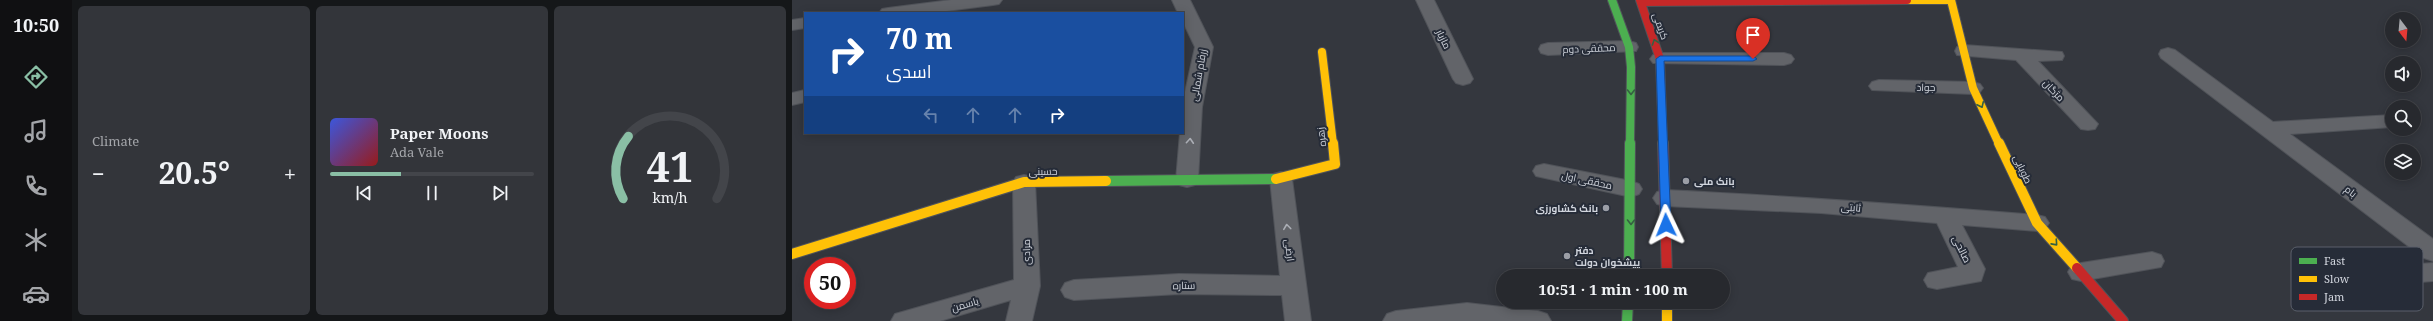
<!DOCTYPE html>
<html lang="en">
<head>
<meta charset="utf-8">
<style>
  :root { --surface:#27292e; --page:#33353a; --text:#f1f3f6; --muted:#a4a6aa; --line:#43454a; --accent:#8abfa5 }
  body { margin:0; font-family:"Noto Serif",Cairo,serif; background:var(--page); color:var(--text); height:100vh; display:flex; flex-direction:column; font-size:15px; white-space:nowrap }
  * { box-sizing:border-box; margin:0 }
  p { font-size:13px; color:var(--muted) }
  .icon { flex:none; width:22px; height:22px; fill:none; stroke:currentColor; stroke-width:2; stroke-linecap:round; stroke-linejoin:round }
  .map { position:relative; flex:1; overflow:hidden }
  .panel { display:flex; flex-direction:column; gap:6px; padding:6px; background:#151719; width:720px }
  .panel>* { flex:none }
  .guide { position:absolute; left:12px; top:12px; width:380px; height:122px; border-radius:0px; box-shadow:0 2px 10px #0003,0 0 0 1px var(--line); background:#1a4fa0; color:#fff; overflow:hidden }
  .needle { width:26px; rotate:164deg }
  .buttons { position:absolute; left:1593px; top:12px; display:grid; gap:8px }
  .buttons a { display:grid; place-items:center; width:36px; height:36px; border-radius:50%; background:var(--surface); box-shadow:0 2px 10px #0003,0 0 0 1px var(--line); font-size:20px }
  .speed { position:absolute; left:12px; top:257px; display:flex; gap:8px; font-size:20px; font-weight:700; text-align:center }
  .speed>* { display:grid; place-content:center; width:52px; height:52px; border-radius:50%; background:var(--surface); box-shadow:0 2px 10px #0003,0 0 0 1px var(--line); line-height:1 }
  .speed .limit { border:6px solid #d22; background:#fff; color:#111 }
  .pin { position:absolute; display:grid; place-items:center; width:34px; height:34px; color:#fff; margin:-41px -17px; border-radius:50% 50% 50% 0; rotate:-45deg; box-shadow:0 0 4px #0007 }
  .pin .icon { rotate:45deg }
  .me { position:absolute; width:44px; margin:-22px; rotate:358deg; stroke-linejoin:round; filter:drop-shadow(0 0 3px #0008) }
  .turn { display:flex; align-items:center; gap:14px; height:84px; padding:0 16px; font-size:18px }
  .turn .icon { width:52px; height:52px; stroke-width:2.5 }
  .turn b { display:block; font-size:28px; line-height:34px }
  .lanes { display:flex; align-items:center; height:38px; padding:0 16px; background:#0003; justify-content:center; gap:20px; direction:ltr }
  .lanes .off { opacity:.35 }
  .big { font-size:30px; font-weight:700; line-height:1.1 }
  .panel .widget { flex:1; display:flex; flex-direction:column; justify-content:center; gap:6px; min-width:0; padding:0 14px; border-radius:6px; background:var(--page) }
  .panel .dial { align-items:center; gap:0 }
  .dial svg { height:104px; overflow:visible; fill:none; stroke:var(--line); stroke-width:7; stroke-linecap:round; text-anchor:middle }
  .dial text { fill:var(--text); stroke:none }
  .song { display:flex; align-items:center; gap:12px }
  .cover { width:48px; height:48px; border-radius:6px; background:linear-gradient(135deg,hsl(230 70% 55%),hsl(0 70% 35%)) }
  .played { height:4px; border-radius:2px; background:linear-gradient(90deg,var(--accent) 35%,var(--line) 35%) }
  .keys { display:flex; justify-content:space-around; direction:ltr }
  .heat { display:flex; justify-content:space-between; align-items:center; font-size:22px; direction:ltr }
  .panel .tiles { flex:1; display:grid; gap:6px; grid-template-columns:repeat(3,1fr) }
  .trip { position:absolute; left:704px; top:269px; width:234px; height:40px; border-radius:20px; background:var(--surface); box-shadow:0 2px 10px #0003,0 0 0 1px var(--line); font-weight:700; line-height:40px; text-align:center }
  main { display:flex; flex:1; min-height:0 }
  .dock { display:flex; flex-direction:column; width:72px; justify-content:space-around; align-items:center; background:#101012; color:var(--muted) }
  .dock .icon { width:28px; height:28px }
  .dock .selected { color:var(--accent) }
  .dock b { font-size:18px; color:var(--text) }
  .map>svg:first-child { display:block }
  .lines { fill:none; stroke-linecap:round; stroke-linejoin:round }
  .street-casing { stroke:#505359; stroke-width:2 }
  .fast-far1-casing { stroke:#505359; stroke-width:10 }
  .fast-casing { stroke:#505359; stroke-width:12 }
  .slow-far1-casing { stroke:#505359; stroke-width:10 }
  .slow-casing { stroke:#505359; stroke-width:12 }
  .jam-far1-casing { stroke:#505359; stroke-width:10 }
  .jam-casing { stroke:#505359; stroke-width:12 }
  .street { fill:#626469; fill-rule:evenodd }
  .fast-far1 { stroke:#4caf50; stroke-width:8 }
  .fast { stroke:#4caf50; stroke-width:10 }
  .slow-far1 { stroke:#ffc107; stroke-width:8 }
  .slow { stroke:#ffc107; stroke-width:10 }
  .jam-far1 { stroke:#c62828; stroke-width:8 }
  .jam { stroke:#c62828; stroke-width:10 }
  .oneway { stroke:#356042 }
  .oneway2 { stroke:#abaeb5 }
  .route { fill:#1a73e8; stroke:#114b97 }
  .poi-dot { fill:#9b9ea6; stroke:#262c38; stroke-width:1.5 }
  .labels { text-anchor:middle; stroke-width:4; stroke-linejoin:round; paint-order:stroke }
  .street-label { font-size:10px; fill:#d2d6de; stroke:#262c38 }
  .poi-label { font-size:10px; font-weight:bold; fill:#d2d6de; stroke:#262c38; text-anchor:start }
  .key { fill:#262c38; stroke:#5a5f6a; stroke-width:1 }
  .key-label { font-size:11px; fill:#d2d6de }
</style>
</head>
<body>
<main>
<nav class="dock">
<b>10:50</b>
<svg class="icon selected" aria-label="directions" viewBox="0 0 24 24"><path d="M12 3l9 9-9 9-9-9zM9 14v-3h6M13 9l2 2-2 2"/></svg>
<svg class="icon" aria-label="music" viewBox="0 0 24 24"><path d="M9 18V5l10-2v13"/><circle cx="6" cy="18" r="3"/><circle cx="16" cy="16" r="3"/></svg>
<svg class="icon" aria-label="phone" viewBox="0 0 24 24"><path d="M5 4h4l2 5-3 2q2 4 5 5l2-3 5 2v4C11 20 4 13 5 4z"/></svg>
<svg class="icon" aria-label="climate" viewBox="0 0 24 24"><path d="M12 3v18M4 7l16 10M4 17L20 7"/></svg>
<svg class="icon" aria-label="car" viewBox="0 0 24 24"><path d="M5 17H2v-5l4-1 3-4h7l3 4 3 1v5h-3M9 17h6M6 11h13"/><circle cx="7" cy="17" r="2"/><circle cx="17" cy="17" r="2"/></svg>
</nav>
<section class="panel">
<div class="tiles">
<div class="widget"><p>Climate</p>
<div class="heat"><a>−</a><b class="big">20.5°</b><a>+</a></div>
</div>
<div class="widget">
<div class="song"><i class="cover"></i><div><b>Paper Moons</b><p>Ada Vale</p></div></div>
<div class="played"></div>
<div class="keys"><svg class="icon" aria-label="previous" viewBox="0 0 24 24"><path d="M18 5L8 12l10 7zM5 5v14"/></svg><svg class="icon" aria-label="pause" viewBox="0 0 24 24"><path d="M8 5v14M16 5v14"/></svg><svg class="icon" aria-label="next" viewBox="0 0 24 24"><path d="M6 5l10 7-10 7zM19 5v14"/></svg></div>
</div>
<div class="widget dial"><svg viewBox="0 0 100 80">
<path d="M14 69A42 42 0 1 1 86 69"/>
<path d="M14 69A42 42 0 0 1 18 21" stroke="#8abfa5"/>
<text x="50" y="56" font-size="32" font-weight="700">41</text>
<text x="50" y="72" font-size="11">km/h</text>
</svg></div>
</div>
</section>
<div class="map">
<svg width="1641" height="321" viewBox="0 0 1641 321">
  <rect width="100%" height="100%" fill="#34373e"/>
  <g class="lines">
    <g class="street-casing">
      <path id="street" d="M 159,0 L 210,0 L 207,4 L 201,5 L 139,13 L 87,13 L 90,9 L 96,8 Z
        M 380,0 L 398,0 L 421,47 L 410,107 L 406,180 L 403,185 L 395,187 L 387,185 L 384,180 L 388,133 L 391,133 L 391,101 L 403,47 L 391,22 L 391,13 L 386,13 Z
        M 624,0 L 642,0 L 681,79 L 678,83 L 671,85 L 664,83 L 661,79 Z
        M 13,18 L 13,28 L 0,30 L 0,20 Z
        M 837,41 L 844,43 L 846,47 L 844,51 L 756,55 L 749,53 L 747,49 L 749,45 L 756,43 Z
        M 1172,45 L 1270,52 L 1272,56 L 1270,60 L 1246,61 L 1306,124 L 1303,129 L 1296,130 L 1289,129 L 1224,60 L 1165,55 L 1163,51 L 1165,47 Z
        M 1376,48 L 1383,50 L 1481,122 L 1600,115 L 1600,127 L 1498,134 L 1641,239 L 1641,261 L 1632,258 L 1369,58 L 1367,54 L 1369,50 Z
        M 868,53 L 992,53 L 999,55 L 1002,59 L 999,63 L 992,65 L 861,63 L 858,59 L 861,55 Z
        M 1087,80 L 1181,82 L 1188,84 L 1191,88 L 1188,92 L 1181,94 L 1080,90 L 1077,86 L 1080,82 Z
        M 13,90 L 13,102 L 0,105 L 0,93 Z
        M 752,164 L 839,181 L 847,184 L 850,189 L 847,194 L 839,197 L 744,176 L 741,171 L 744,166 Z
        M 489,172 L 497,174 L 500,179 L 519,321 L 493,321 L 490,295 L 387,294 L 282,300 L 273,297 L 269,290 L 273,283 L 282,280 L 387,274 L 488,276 L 478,179 L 481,174 Z
        M 232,175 L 240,177 L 243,182 L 248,286 L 240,321 L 214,321 L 219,300 L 148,321 L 99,321 L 103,314 L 222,280 L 221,182 L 224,177 Z
        M 873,190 C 998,196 1121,205 1245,215 L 1253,217 L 1257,223 L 1253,229 L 1245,231 L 1170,225 L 1193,269 L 1189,281 L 1145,289 L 1136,287 L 1132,280 L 1136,273 L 1166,267 L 1145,223 L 1029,213 L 873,206 L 865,204 L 861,198 L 865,192 Z
        M 1360,252 L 1369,255 L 1372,261 L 1369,267 L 1289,281 L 1280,279 L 1276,272 L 1280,265 L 1289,263 Z
        M 1641,263 L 1641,281 L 1561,287 L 1552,285 L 1548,278 L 1552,271 L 1561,269 Z
        M 675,303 L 746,311 L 755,314 L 759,321 L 591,321 L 595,314 L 604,311 Z"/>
    </g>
    <g class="fast-far1-casing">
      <path id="fast-far1" d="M 820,0 L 837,47 L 839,67 L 838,144"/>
    </g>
    <g class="fast-casing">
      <path id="fast" d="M 314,181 L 484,179
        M 837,276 L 838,143
        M 835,321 L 836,302"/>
    </g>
    <g class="slow-far1-casing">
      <path id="slow-far1" d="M 1115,0 L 1159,0 L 1181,88 L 1207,144
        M 530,52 L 541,144"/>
    </g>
    <g class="slow-casing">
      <path id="slow" d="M 1207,143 L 1245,223 L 1285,268
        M 484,179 L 543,164 L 541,143
        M 0,254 L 232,182 L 314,181
        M 875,302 L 875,321"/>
    </g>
    <g class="jam-far1-casing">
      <path id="jam-far1" d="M 848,0 L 868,59 L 871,144
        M 849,2 L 1115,0"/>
    </g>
    <g class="jam-casing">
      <path id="jam" d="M 871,143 L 875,276
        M 1285,268 L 1331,321"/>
    </g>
    <use href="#street" class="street"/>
    <use href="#fast-far1" class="fast-far1"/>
    <use href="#fast" class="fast"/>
    <use href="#slow-far1" class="slow-far1"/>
    <use href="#slow" class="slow"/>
    <use href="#jam-far1" class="jam-far1"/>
    <use href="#jam" class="jam"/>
  </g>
  <defs><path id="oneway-chevron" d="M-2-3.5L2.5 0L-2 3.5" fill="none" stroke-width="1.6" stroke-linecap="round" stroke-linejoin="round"/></defs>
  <g class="oneway">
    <use href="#oneway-chevron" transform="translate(863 42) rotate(-109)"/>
    <use href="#oneway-chevron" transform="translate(839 92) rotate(90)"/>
    <use href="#oneway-chevron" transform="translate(1189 105) rotate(65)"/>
    <use href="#oneway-chevron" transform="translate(839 222) rotate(90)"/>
    <use href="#oneway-chevron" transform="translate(1263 243) rotate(48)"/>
  </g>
  <g class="oneway2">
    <use href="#oneway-chevron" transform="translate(398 141) rotate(-86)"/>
    <use href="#oneway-chevron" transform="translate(495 227) rotate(-97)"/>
  </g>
  <path class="route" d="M 868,56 L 961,56 L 965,59 L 961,61 L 872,61 L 879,225 L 874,229 L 869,225 L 864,59 Z"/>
  <g class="poi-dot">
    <circle cx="894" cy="181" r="4"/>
    <circle cx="814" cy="208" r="4"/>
    <circle cx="775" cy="256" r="4"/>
  </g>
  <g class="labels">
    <g class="street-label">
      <text transform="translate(869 26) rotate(70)" y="4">کریمی</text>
      <text transform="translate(652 39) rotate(64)" y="4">مازیار</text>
      <text transform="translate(797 48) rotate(-2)" y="4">محققی دوم</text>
      <text transform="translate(406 75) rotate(-80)" y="4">زرفام شمالی</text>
      <text transform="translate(1134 87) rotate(1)" y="4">جواد</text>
      <text transform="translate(1262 90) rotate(46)" y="4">مژگان</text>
      <text transform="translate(529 137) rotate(-96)" y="4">زهره</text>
      <text transform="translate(1231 169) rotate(65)" y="4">طوبایی</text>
      <text transform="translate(251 171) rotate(-1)" y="4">حسینی</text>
      <text transform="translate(795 180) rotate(12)" y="4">محققی اول</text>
      <text transform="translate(1559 191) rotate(37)" y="4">بام</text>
      <text transform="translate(1059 207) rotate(4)" y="4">ثابتی</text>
      <text transform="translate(1170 249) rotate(63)" y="4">صالحی</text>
      <text transform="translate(498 250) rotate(83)" y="4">ارضی</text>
      <text transform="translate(234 252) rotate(-91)" y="4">مرادی</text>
      <text transform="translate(392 285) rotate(-1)" y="4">ستاره</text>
      <text transform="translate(173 304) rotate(-16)" y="4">یاسمن</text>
    </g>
    <g class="poi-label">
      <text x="902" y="185">بانک ملی</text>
      <text x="806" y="212" text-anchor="end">بانک کشاورزی</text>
      <text x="783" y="254">دفتر<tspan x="783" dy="12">پیشخوان دولت</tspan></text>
    </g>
  </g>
  <rect x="1499" y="247" width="132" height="64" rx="6" class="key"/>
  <rect x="1507" y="258" width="18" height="6" fill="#4caf50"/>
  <rect x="1507" y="276" width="18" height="6" fill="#ffc107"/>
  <rect x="1507" y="294" width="18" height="6" fill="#c62828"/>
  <g class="key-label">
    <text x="1532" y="265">Fast</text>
    <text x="1532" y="283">Slow</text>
    <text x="1532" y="301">Jam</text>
  </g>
</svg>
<div class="buttons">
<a><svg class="needle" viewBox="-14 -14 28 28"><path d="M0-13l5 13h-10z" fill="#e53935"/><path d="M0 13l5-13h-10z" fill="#a4a6aa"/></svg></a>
<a><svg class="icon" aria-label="sound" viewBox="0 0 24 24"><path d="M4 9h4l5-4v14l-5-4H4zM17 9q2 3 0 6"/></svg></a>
<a><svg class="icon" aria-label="search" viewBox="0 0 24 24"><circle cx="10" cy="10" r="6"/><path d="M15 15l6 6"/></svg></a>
<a><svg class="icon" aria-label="layers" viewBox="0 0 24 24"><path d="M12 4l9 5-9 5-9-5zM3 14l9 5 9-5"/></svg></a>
</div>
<div class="speed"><div class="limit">50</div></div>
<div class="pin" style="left:961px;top:59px;background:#d93025"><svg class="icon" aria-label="arrive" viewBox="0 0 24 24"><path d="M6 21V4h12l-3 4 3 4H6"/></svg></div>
<svg class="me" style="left:874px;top:225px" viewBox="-20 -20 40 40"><path d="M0-17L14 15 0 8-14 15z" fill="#1a73e8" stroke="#fff" stroke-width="4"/></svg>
<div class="trip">10:51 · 1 min · 100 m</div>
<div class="guide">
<div class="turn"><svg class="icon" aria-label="right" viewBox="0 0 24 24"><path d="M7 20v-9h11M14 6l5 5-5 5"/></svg><div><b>70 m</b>اسدی</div></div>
<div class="lanes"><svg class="icon off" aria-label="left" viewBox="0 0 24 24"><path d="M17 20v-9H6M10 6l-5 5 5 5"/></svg><svg class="icon off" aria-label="ahead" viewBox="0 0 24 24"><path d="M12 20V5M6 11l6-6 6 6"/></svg><svg class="icon off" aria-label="ahead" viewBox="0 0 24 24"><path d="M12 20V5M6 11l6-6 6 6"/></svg><svg class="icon" aria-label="right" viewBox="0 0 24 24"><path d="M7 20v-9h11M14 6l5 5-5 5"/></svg></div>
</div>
</div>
</main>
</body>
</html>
